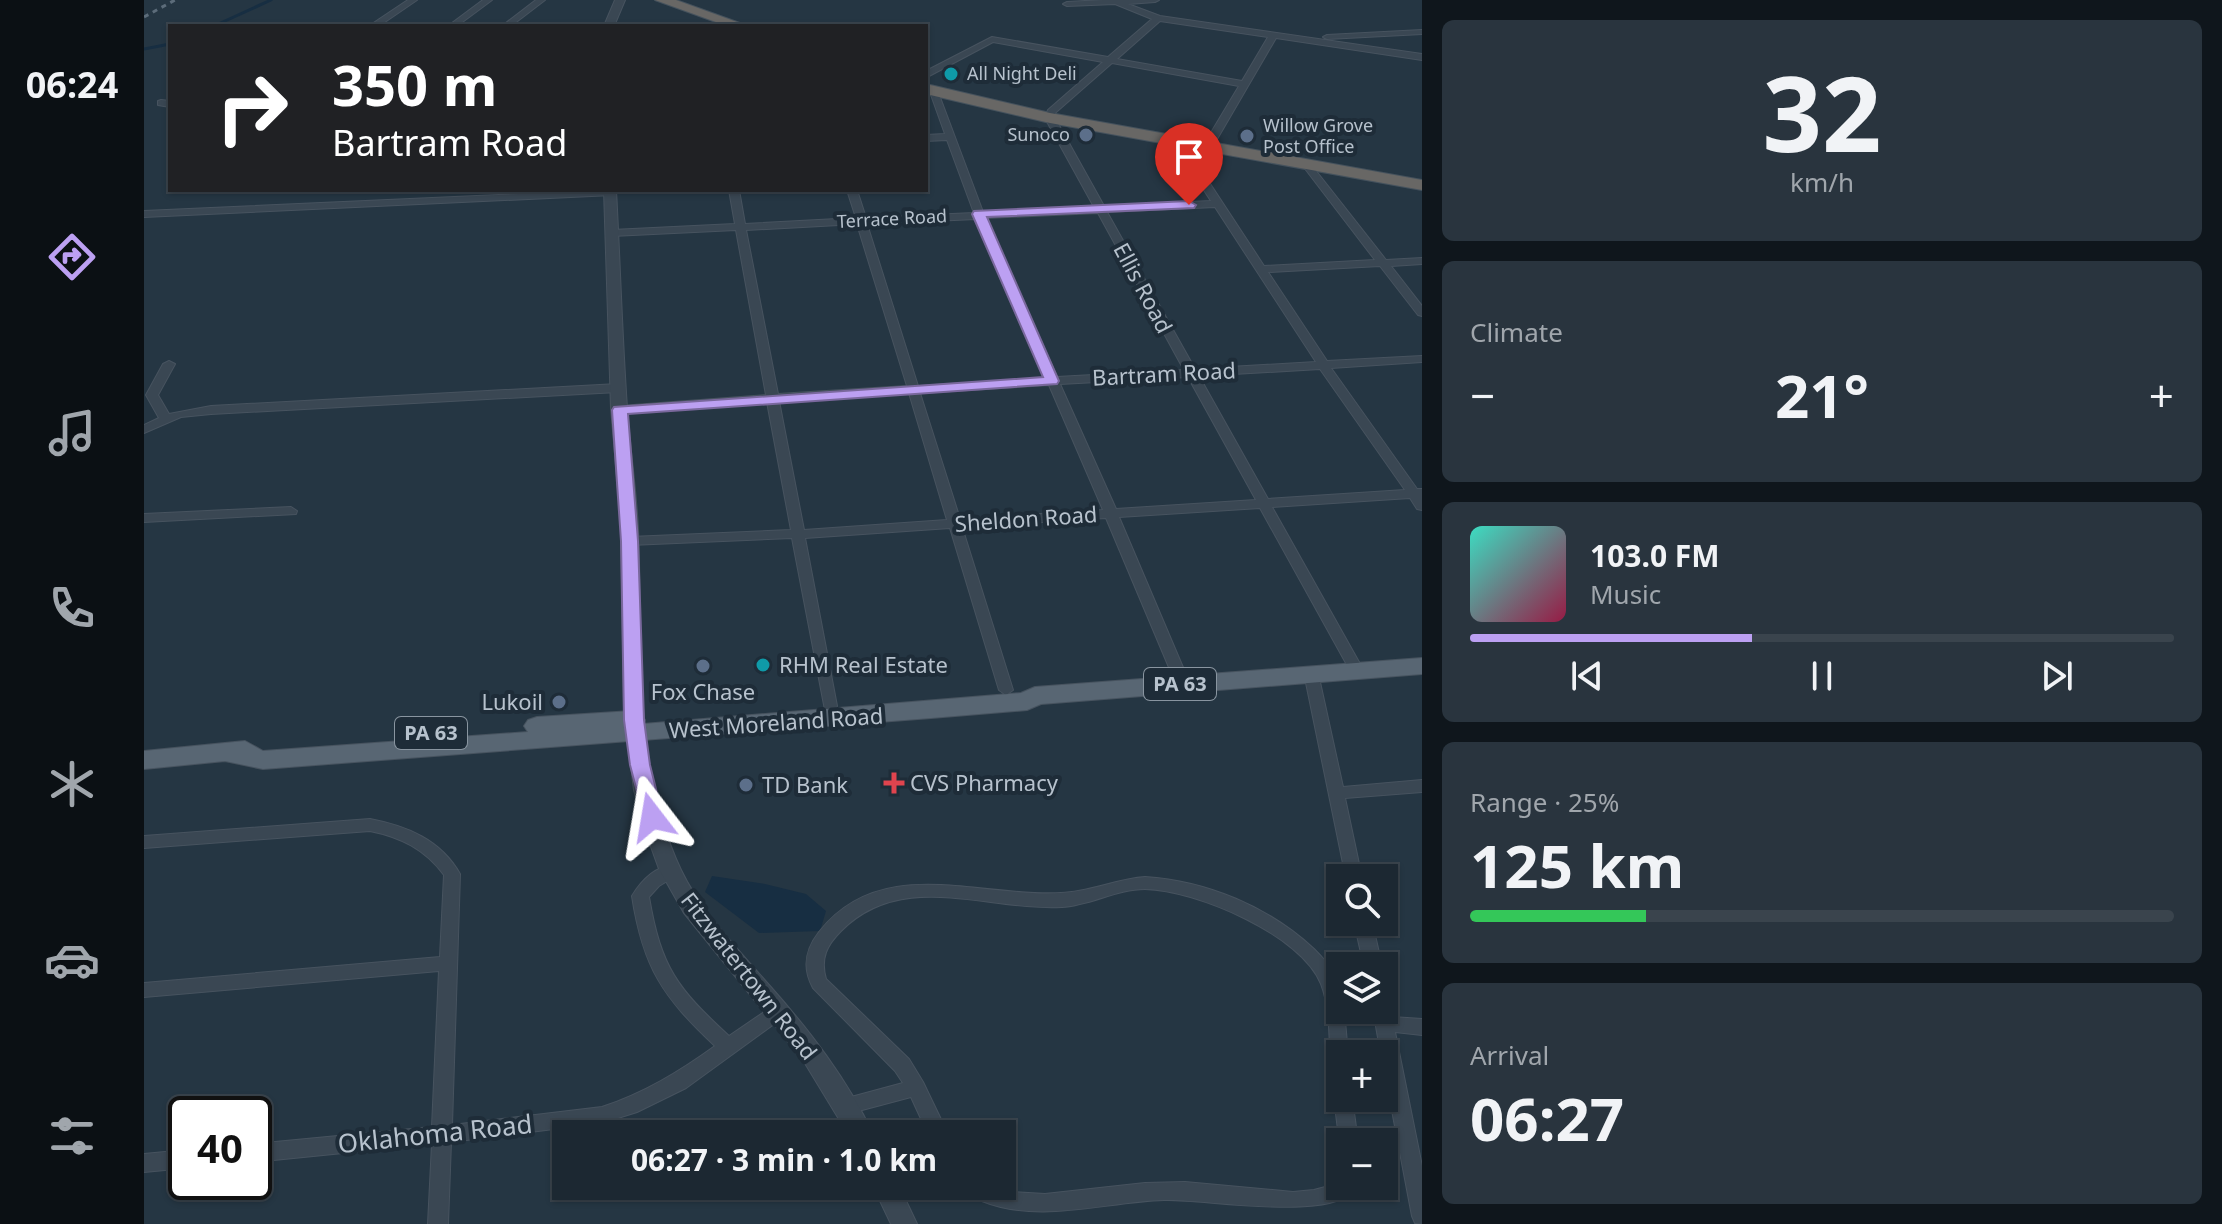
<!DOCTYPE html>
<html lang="en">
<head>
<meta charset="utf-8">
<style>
  :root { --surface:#1c2832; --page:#29343e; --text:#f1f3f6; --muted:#a0a6ac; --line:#3a444d; --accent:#bca0f2 }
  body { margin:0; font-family:"Noto Sans",sans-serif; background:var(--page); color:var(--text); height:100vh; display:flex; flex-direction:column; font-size:30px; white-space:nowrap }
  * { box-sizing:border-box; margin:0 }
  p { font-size:26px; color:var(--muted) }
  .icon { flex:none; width:44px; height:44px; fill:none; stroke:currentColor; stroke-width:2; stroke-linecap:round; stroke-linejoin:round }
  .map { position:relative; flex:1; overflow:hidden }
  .panel { display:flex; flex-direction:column; gap:20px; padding:20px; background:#0f161c; width:800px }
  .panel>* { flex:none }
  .top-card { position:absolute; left:24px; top:24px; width:760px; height:168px; border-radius:0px; box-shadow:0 2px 6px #0004,0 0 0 2px var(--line); background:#202124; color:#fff; overflow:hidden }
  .fabs { position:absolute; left:1182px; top:864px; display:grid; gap:16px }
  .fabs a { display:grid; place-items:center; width:72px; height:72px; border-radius:0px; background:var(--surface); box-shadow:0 2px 6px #0004,0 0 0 2px var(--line); font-size:40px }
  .speed { position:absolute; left:24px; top:1096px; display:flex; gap:16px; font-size:40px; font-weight:700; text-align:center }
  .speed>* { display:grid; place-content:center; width:104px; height:104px; border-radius:50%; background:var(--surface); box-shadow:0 2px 6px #0004,0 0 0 2px var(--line); line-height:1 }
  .speed .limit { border:4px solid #111; border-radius:12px; background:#fff; color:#111 }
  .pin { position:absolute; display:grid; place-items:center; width:68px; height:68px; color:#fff; margin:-82px -34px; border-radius:50% 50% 50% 0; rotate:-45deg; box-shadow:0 0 8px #0007 }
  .pin .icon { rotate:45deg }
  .me { position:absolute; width:88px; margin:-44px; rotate:346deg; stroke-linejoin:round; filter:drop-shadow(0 0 6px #0008) }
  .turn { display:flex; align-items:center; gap:28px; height:168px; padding:0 32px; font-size:36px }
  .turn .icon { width:104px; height:104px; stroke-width:2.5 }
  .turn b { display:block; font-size:56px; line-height:68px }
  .big { font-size:60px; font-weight:700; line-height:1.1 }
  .panel .tile { flex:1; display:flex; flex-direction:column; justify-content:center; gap:12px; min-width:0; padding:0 28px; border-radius:12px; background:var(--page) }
  .panel .dial { align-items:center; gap:0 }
  .dial b { font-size:104px; line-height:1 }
  .song { display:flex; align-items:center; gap:24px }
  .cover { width:96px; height:96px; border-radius:12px; background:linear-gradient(135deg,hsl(170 70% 55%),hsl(340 70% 35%)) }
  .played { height:8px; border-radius:4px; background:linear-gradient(90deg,var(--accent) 40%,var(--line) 40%) }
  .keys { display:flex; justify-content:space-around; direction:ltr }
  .heat { display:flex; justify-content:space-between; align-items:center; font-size:44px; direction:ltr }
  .charge { height:12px; border-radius:6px; background:linear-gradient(90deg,#34c759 25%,var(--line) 0) }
  .trip { position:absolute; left:408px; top:1120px; width:464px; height:80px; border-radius:0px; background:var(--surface); box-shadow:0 2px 6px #0004,0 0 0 2px var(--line); font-weight:700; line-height:80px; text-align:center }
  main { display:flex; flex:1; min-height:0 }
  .tabs { display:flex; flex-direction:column; width:144px; justify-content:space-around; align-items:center; background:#0b1014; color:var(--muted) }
  .tabs .icon { width:56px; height:56px }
  .tabs .current { color:var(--accent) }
  .tabs b { font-size:36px; color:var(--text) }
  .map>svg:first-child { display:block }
  .water { fill:#172e42 }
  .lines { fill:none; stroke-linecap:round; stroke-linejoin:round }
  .stream { stroke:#172e42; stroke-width:3 }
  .minor-casing { stroke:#47535f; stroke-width:2 }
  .tertiary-casing { stroke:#47535f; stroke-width:2 }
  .primary-casing { stroke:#47535f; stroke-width:2 }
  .trunk-casing { stroke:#45525d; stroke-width:2 }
  .minor { fill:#3a4753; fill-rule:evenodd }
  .tertiary { fill:#3a4753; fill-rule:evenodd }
  .primary { fill:#586673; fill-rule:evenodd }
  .trunk { fill:#686765; fill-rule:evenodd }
  .rail { stroke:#5c6c7a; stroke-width:3; stroke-dasharray:5 5; stroke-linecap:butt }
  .route { fill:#bca0f2; stroke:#7a689d; stroke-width:2 }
  .culture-dot { fill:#0f9aa8; stroke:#1e2c38; stroke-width:3 }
  .service-dot { fill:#5c6f8a; stroke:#1e2c38; stroke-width:3 }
  .health-dot { fill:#e0444e; stroke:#1e2c38; stroke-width:3 }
  .labels { text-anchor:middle; stroke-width:8; stroke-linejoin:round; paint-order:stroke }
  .far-poi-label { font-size:18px; fill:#b7c2cd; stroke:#1e2c38; text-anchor:start }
  .far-street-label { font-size:18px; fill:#b7c2cd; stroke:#1e2c38 }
  .shield { fill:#1e2c38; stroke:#8995a0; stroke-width:2 }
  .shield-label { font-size:20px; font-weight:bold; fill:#b7c2cd }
  .street-label { font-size:22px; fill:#b7c2cd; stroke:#1e2c38 }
  .poi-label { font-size:22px; fill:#b7c2cd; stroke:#1e2c38; text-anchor:start }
  .near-street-label { font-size:26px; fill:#b7c2cd; stroke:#1e2c38 }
</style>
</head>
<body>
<main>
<nav class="tabs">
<b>06:24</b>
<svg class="icon current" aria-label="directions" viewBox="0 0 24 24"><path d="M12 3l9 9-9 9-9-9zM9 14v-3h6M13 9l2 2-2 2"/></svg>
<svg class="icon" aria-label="music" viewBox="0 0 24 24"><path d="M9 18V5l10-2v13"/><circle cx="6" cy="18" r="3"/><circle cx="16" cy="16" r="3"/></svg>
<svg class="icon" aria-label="phone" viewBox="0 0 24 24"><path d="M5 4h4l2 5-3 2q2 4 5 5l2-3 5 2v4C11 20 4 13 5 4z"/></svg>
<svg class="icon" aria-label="climate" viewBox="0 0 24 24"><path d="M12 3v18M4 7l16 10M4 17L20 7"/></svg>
<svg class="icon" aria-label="car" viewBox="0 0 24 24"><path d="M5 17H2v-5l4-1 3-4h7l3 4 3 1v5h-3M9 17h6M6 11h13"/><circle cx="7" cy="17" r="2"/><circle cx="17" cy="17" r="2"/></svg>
<svg class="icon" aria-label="filters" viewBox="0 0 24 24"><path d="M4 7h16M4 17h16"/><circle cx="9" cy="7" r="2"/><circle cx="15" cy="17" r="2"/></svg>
</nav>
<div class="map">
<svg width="1278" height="1224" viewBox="0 0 1278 1224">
  <rect width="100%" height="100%" fill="#253643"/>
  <path class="water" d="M 568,876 L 621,884 L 662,894 L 682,911 L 676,931 L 615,933 L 561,892 Z"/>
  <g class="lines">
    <path class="stream" d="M 70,26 L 127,0
      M 0,49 L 26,44"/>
    <g class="minor-casing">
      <path id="minor" d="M 264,0 L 273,0 L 235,26 L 225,26 Z
        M 339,0 L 348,0 L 313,26 L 304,26 Z
        M 392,0 L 401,0 L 367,26 L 358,26 Z
        M 959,0 L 1015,0 L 1011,2 L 984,4 L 1016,16 L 1278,54 L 1278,60 L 1132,38 L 1069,146 L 1064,149 L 1059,146 L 1095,86 L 968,63 L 911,113 L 911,118 L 960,206 L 1067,201 L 1028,141 L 1033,138 L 1038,141 L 1120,266 L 1231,260 L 1159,166 L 1157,164 L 1162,161 L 1165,162 L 1242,260 L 1278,258 L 1278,264 L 1247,266 L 1278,306 L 1278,316 L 1274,315 L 1236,266 L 1124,272 L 1183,361 L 1278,356 L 1278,362 L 1187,368 L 1273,489 L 1278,489 L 1278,510 L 1273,509 L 1266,498 L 1128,507 L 1220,671 L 1213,676 L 1208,674 L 1116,508 L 975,517 L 1046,684 L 1039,689 L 1032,684 L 962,518 L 818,527 L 869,690 L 862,695 L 855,690 L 806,528 L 661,538 L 693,706 L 691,710 L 681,710 L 648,538 L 486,545 L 479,541 L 486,537 L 647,530 L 623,402 L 476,414 L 470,410 L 476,406 L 622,395 L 592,230 L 468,236 L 463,233 L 468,230 L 591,224 L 585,190 L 595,190 L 601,224 L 712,218 L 703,190 L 713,190 L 722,218 L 830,213 L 803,140 L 782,141 L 782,135 L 801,134 L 786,92 L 790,89 L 794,92 L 839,212 L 950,207 L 901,118 L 904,110 L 959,62 L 849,42 L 785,76 L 782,77 L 782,71 L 848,37 L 964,57 L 1008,19 L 971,4 L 923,6 L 919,4 L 923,2 ZM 1016,21 L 1124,37 L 1098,81 L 973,59 ZM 1071,207 L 1172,362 L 1051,369 L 963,212 ZM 954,213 L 1040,370 L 913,377 L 842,218 ZM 832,219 L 902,378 L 774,386 L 723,224 ZM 713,224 L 763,386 L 634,394 L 602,230 ZM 1176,369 L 1261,490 L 1124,499 L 1055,376 ZM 1044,377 L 1112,500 L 972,509 L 916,384 ZM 905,385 L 959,510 L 816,519 L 776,393 ZM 765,393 L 803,520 L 660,530 L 635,401 Z
        M 1278,30 L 1278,34 L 1183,39 L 1179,37 L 1183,35 Z
        M 17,100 L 26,101 L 26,107 L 14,105 L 14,101 Z
        M 466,190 L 469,191 L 469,195 L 0,217 L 0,211 Z
        M 25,361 L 31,364 L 14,395 L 25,414 L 67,406 L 474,384 L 480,388 L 474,392 L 67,414 L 37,417 L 0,433 L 0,425 L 15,418 L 2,395 L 19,364 Z
        M 147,507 L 153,511 L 152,514 L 0,522 L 0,514 Z
        M 1167,668 L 1174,673 L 1199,787 L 1278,780 L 1278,792 L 1201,798 L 1218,878 L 1202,878 L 1160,673 Z
        M 226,819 C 263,826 297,840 316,874 L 308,1125 L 458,1107 C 500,1093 535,1072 571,1046 C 519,997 499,968 488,896 C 497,881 514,862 533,867 L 535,871 L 533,875 L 515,886 L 505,897 C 517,968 533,988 585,1036 L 629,1006 L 635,1004 L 641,1006 L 644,1011 L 641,1016 L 542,1088 L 493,1112 L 458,1123 L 307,1142 L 304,1224 L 284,1224 L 288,1144 L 110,1162 L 110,1144 L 288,1127 L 295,971 L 0,997 L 0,983 L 296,957 L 300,875 C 281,849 256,837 226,831 L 0,848 L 0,836 Z
        M 1001,877 C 1063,881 1125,907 1170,949 C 1180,959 1192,972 1195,985 C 1197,993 1196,1002 1196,1010 L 1200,1010 L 1204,1054 L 1196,1054 L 1196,1077 L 1189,1075 L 1187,1069 C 1185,1042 1187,1010 1177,984 C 1158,935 1052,890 1001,889 C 973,889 947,905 918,907 C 842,911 759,869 697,931 C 683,945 676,958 682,979 L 765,1059 L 779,1082 L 804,1134 L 784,1134 L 767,1097 L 703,1114 L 696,1112 L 694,1106 L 696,1100 L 759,1083 L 751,1071 L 669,988 C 658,968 661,950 675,932 C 737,853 835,898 917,893 C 946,892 972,879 1001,877 Z
        M 1210,922 L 1228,922 L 1238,966 L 1220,966 Z
        M 1240,1003 L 1244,1005 L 1248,1017 L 1278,1019 L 1278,1035 L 1251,1032 L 1278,1166 L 1278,1224 L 1271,1223 L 1268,1216 L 1240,1068 L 1240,1054 L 1237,1054 L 1229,1010 L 1240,1010 Z
        M 1196,1091 L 1196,1098 L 1208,1098 L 1214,1142 L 1196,1142 L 1196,1146 L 1190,1098 L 1192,1092 Z
        M 42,1150 L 42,1168 L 0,1172 L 0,1154 Z
        M 1196,1180 L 1196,1186 L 1214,1186 C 1194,1224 1059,1198 1020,1200 C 960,1202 895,1224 838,1201 C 830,1197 824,1194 820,1186 L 848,1186 L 867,1192 L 901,1194 L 1001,1183 L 1041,1182 L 1149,1192 L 1170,1190 L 1185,1186 Z"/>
    </g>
    <g class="tertiary-casing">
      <path id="tertiary" d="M 471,0 L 481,0 L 470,26 L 460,26 Z
        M 460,190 L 472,190 C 476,263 478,336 483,408 C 486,449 492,489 494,529 C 499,643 487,764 537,870 C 558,914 594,949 625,985 C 666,1031 703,1079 729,1134 L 704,1134 L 659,1060 L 540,913 L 515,869 L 501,830 L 490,790 L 480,708 L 477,524 L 467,408 Z
        M 729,1186 L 755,1186 L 773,1224 L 747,1224 Z"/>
    </g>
    <g class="primary-casing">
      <path id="primary" d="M 1278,658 L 1278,674 L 897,704 L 883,710 L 787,718 L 119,769 L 81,761 L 0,769 L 0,751 L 101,741 L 119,751 L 384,732 L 380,726 L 384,720 L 393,717 L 488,711 L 497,714 L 501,720 L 499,724 L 877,693 L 891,687 Z"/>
    </g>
    <g class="trunk-casing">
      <path id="trunk" d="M 511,0 L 532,0 L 604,26 L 583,26 Z
        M 782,84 L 906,113 L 1278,180 L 1278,190 L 906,123 L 782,94 Z"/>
    </g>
    <use href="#minor" class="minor"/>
    <use href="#tertiary" class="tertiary"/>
    <use href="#primary" class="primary"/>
    <use href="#trunk" class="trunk"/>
    <path class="rail" d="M 0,17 L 31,0"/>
  </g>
  <path class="route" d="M 1045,201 L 1052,205 L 1050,208 L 843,217 L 915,381 L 913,384 L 484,414 L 494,541 L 500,720 L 506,765 L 519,817 L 516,822 L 501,822 L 486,765 L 480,720 L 477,541 L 468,410 L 470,407 L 899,377 L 828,214 L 830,211 Z"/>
  <g class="culture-dot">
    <circle cx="807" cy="74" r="8"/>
    <circle cx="619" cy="665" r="8"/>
  </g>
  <g class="service-dot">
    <circle cx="942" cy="135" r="8"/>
    <circle cx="1103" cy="136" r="8"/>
    <circle cx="559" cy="666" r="8"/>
    <circle cx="415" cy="702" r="8"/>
    <circle cx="602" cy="785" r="8"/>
  </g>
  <path class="health-dot" d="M746 771h8v8h8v8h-8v8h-8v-8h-8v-8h8z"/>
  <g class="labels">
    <g class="far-poi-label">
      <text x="823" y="80">All Night Deli</text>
      <text x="1119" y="132">Willow Grove<tspan x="1119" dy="21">Post Office</tspan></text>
      <text x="926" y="141" text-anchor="end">Sunoco</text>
    </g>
    <g class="far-street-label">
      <text transform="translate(748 219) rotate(-3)" y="6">Terrace Road</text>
    </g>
    <g class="shield">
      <rect x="1000" y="668" width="72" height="32" rx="6"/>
      <rect x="251" y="717" width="72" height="32" rx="6"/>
    </g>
    <g class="shield-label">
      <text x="1036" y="691">PA 63</text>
      <text x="287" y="740">PA 63</text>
    </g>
    <g class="street-label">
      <text transform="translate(999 288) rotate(62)" y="8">Ellis Road</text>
      <text transform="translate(1020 374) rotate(-3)" y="8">Bartram Road</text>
      <text transform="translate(882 519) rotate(-4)" y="8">Sheldon Road</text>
      <text transform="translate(632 723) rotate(-4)" y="8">West Moreland Road</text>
      <text transform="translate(605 976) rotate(52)" y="8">Fitzwatertown Road</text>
    </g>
    <g class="poi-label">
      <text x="635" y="673">RHM Real Estate</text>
      <text x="559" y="700" text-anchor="middle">Fox Chase</text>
      <text x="399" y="710" text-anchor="end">Lukoil</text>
      <text x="766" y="791">CVS Pharmacy</text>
      <text x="618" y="793">TD Bank</text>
    </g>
    <g class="near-street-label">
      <text transform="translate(291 1134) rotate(-6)" y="9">Oklahoma Road</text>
    </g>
  </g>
</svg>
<div class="fabs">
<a><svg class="icon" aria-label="search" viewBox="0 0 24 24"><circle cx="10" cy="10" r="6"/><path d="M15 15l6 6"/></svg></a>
<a><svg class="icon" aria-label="layers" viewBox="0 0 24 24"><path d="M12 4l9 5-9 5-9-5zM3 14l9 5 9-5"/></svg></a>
<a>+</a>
<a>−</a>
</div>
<div class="speed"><div class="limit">40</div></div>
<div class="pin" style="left:1045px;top:205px;background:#d93025"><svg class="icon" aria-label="arrive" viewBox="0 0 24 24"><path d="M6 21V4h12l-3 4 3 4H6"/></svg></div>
<svg class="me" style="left:508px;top:817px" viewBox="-20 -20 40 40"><path d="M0-17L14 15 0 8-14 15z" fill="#bca0f2" stroke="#fff" stroke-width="4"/></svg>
<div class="trip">06:27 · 3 min · 1.0 km</div>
<div class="top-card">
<div class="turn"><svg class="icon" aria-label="right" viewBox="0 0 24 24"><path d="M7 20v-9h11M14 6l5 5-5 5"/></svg><div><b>350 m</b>Bartram Road</div></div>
</div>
</div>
<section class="panel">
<div class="tile dial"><b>32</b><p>km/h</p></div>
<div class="tile"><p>Climate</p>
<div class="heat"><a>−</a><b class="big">21°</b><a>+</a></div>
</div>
<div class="tile">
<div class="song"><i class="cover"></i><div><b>103.0 FM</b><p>Music</p></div></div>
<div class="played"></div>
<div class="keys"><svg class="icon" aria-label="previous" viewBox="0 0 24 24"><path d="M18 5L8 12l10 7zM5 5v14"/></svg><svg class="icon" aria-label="pause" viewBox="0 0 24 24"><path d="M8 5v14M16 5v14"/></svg><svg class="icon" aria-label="next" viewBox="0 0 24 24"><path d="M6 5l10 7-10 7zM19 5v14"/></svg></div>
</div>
<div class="tile"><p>Range · 25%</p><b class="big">125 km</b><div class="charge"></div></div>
<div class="tile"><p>Arrival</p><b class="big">06:27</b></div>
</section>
</main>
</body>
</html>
